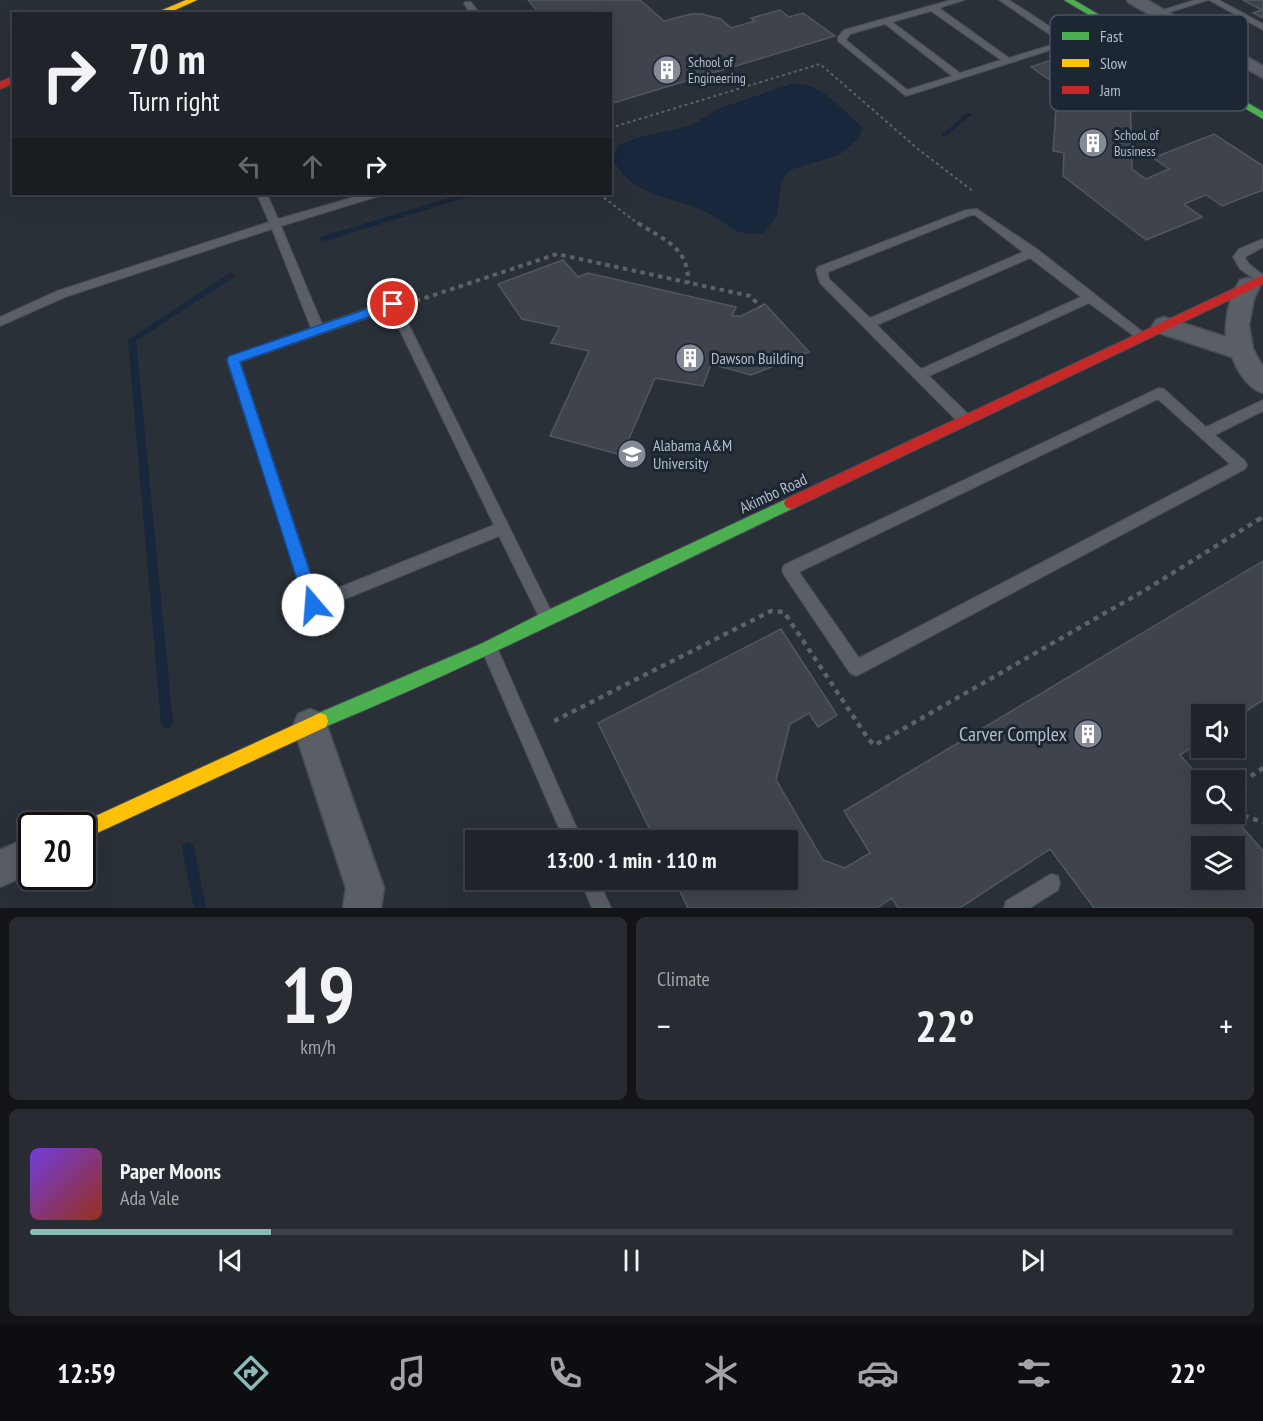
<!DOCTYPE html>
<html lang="en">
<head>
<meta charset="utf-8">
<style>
  :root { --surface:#20242a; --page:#282c32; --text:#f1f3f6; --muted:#a2a4a8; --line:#3d4147; --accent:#8bbbb9 }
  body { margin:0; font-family:"PT Sans Narrow",sans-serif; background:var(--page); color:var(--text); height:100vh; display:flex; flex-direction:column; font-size:22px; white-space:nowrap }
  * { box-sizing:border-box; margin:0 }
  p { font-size:20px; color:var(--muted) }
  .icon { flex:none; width:33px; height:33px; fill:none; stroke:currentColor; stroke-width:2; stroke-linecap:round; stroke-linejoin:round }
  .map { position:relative; height:908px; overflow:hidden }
  .drawer { display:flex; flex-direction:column; gap:9px; padding:9px; background:#121417; flex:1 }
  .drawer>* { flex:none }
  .guide { position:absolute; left:12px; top:12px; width:600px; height:183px; border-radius:0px; box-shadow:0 6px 24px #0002,0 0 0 2px var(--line); background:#20242a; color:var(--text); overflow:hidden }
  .controls { position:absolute; left:1191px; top:704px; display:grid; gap:12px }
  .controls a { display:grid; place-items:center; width:54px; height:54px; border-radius:0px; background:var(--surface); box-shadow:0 6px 24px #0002,0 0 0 2px var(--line); font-size:30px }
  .speed { position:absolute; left:18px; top:812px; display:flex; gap:12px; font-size:30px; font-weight:700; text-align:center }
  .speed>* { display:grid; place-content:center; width:78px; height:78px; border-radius:50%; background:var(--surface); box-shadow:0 6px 24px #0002,0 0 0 2px var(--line); line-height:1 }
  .speed .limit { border:3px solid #111; border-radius:9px; background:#fff; color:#111 }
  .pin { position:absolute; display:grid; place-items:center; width:51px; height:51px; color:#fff; margin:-26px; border:3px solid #fff; border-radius:50%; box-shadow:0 2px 6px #0007 }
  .me { position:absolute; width:66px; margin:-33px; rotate:342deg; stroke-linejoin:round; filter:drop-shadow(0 0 4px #0008) }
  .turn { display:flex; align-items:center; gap:21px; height:126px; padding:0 18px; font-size:27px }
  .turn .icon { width:78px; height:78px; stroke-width:2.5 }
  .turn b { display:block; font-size:42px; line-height:51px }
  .lanes { display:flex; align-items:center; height:57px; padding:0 18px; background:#0003; justify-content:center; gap:30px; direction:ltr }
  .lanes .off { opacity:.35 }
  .big { font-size:45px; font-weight:700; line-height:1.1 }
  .drawer .card { flex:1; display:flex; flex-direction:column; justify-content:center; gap:9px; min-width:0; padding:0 21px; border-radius:9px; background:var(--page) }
  .drawer .dial { align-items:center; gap:0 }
  .dial b { font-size:78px; line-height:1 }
  .song { display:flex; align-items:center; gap:18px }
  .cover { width:72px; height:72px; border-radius:9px; background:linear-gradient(135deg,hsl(260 70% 55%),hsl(10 70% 35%)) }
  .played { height:6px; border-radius:3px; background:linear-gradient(90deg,var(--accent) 20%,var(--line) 20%) }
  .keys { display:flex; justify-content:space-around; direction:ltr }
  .heat { display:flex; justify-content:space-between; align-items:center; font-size:33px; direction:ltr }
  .drawer .tiles { flex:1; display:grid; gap:9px; grid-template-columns:1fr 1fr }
  .card:last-child { grid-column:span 2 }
  .trip { position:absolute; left:465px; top:830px; width:333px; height:60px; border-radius:0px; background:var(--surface); box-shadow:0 6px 24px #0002,0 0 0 2px var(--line); font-weight:700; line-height:60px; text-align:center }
  .tabs { display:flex; height:96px; justify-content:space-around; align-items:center; background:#0d0e11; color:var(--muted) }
  .tabs .icon { width:42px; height:42px }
  .tabs .selected { color:var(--accent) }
  .tabs b { font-size:27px; color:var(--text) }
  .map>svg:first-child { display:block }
  .water { fill:#19273c }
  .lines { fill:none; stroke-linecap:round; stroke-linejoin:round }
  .stream { fill:#19273c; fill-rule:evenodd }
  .building { fill:#3f444c; stroke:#52575f; stroke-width:1.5; fill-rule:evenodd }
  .lane-casing { stroke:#484c55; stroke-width:2 }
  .street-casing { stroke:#484c55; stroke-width:3 }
  .fast-casing { stroke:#484c55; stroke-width:2 }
  .slow-casing { stroke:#484c55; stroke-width:2 }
  .jam-casing { stroke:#484c55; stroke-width:2 }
  .path-far2 { stroke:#5c6268; stroke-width:2; stroke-dasharray:3 3; stroke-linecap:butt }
  .path-far1 { stroke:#5c6268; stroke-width:4; stroke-dasharray:4.5 4.5; stroke-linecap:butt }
  .path { stroke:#5c6268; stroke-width:4.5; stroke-dasharray:5 5; stroke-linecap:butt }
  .lane { fill:#5a5e66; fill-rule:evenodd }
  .street { fill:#5a5e66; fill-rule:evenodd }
  .fast { fill:#4caf50; fill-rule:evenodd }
  .slow { fill:#ffc107; fill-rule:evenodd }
  .jam { fill:#c62828; fill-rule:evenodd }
  .route { fill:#1a73e8; stroke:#114b97; stroke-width:1.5 }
  .labels { text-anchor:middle; stroke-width:6; stroke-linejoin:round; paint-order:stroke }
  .far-poi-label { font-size:14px; fill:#b4bcc9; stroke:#1d2633; text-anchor:start }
  .poi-label { font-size:16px; fill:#b4bcc9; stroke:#1d2633; text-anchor:start }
  .street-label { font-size:16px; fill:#b4bcc9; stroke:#1d2633 }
  .near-poi-label { font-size:20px; fill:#b4bcc9; stroke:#1d2633; text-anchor:end }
  .key { fill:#1d2633; stroke:#4a5360; stroke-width:1.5 }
  .key-label { font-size:16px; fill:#b4bcc9 }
</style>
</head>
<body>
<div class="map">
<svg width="1263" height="908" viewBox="0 0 1263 908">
  <rect width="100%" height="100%" fill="#2a3038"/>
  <path class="water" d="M 794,83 C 825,85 840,109 863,128 L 859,138 L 839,155 L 790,170 L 781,182 L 777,216 L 763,233 C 734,238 728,222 704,211 C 679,199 648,198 627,178 C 621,173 617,165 612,159 L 618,145 L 644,136 L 690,126 L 720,108 Z"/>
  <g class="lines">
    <path class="stream" d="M 967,113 L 972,114 L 945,137 L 941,137 L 941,135 Z
      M 462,194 L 471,194 L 470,196 L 326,241 L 323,241 L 319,239 L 320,237 Z
      M 231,272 L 234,273 L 234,277 L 136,341 L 173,723 L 171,727 L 167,729 L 163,727 L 161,723 L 128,340 Z
      M 188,842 L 192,844 L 194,848 L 206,908 L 194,908 L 182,848 L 184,844 Z"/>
  </g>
  <path class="building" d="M 528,0 L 640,0 L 664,21 L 691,14 L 702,14 L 721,19 L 731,28 L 755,21 L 751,18 L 780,10 L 789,17 L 803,13 L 835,36 L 610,104 L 610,14 L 540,14 Z
    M 1243,0 L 1263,0 L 1263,18 L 1253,13 L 1262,10 Z
    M 1074,52 L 1130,88 L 1132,169 L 1146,179 L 1169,169 L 1153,158 L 1214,134 L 1263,166 L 1263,190 L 1222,206 L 1206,195 L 1184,204 L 1202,217 L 1146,240 L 1063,176 L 1064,153 L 1053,151 L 1056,109 L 1066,110 L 1067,92 L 1031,67 Z
    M 563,260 L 578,277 L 588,273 L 736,307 L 732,316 L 741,316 L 765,304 L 809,352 L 751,375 L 711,364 L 703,386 L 655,378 L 622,455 L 550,436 L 589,351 L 551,343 L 560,327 L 522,319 L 498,284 Z
    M 1263,561 L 1263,700 L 1234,719 L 1234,714 L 1202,714 L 1202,741 L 1180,755 L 1202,780 L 1202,813 L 1230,813 L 1263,851 L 1263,908 L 1094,908 L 1050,849 L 960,908 L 898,908 L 892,898 L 877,908 L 688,908 L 674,879 L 788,879 L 788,840 L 655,840 L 598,723 L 781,629 L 837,715 L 818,727 L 809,713 L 790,724 L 776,780 L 823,860 L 845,868 L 870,853 L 844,811 ZM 1202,846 L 1234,846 L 1234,879 L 1202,879 Z"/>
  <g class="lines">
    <g class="lane-casing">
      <path id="lane" d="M 951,0 L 964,0 L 939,8 L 1009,58 L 1061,42 L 999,0 L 1009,0 L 1069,39 L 1195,0 L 1208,0 L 906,96 L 838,41 L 838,37 L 844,30 ZM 931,11 L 1001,60 L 960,73 L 892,22 ZM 885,24 L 952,76 L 907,90 L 846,40 L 850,34 Z
        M 1209,0 L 1219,0 L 1263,24 L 1263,30 Z
        M 465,2 L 471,2 L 480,14 L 471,14 L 464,4 Z
        M 257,194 L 267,194 L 278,219 L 365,194 L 380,194 L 379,196 L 281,226 L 322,324 L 389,301 L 397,301 L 552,613 L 555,618 L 552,623 L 547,625 L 542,623 L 499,536 L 318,610 L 313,612 L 308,610 L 227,360 L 229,357 L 311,328 L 272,229 L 65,297 L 0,326 L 0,317 L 57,291 L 269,222 ZM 390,310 L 494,525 L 318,596 L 240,362 Z
        M 977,209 L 1037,249 L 1148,336 L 1142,340 L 1138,339 L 1089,303 L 929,376 L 970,416 L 972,420 L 970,424 L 960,424 L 820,283 L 816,270 L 818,267 L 966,210 ZM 971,215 L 975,215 L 1023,252 L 870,318 L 829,279 L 828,272 ZM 1030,258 L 1081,297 L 921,369 L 877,325 Z
        M 1263,239 L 1263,247 L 1245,257 L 1248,263 L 1263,275 L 1263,283 L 1261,284 L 1240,269 L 1233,257 L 1239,249 Z
        M 1159,388 L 1164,389 L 1206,427 L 1263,400 L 1263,411 L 1215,435 L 1245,461 L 1247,465 L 1245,469 L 862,673 L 856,676 L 850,673 L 784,575 L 782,570 L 784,565 ZM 1158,399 L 1230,464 L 859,658 L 799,572 Z
        M 489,640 L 495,643 L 582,840 L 564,840 L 481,648 L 483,643 Z
        M 1051,874 L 1058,876 L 1060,883 L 1058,890 L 1030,908 L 1004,908 L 1006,901 Z
        M 580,879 L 598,879 L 611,908 L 592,908 Z"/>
    </g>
    <g class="street-casing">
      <path id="street" d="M 1127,0 L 1147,0 L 1263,66 L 1263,78 L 1129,3 Z
        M 1248,278 L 1256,280 L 1260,286 L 1254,299 L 1249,325 L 1253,349 L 1263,367 L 1263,393 C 1247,388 1238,372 1232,357 L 1156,332 L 1152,326 L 1156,320 L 1164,317 L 1226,337 C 1225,316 1229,298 1240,280 Z
        M 310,709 L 322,714 L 327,726 L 384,888 L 381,908 L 343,908 L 346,888 L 293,726 L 298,714 Z
        M 32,836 L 32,873 L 0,887 L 0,850 Z"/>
    </g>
    <g class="fast-casing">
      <path id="fast" d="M 1064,0 L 1074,0 L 1263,112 L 1263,119 Z
        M 791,497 L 796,499 L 798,503 L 796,507 C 638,582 482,662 320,729 L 314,727 L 312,721 L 314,715 L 483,643 L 542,613 Z"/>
    </g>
    <g class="slow-casing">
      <path id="slow" d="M 186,0 L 197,0 L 166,14 L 153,14 Z
        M 320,713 L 326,715 L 328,721 L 326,727 L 82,840 L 82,825 L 76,825 Z"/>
    </g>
    <g class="jam-casing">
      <path id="jam" d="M 14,76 L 14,83 L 0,89 L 0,82 Z
        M 1263,275 L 1263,284 L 796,507 L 791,509 L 786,507 L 784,503 L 786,499 Z"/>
    </g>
    <path class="path-far2" d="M 610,128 L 820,64 L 918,149 L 974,192
      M 599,194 L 640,225"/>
    <path class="path-far1" d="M 638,223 C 664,240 689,247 688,283
      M 416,301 L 557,254 L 750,296 L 761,307
      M 1258,520 L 1263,517"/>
    <path class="path" d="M 554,721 L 771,611 L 784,612 L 869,740 L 875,745 L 1147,589 L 1261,518
      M 1234,787 L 1263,768
      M 1234,813 L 1263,822"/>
    <use href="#lane" class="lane"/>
    <use href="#street" class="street"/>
    <use href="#fast" class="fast"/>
    <use href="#slow" class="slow"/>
    <use href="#jam" class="jam"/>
  </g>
  <path class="route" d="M 393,300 L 397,301 L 397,307 L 240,362 L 321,605 L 319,610 L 313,612 L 308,610 L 305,605 L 227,360 L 229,356 Z"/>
  <defs>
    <g id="building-disc" transform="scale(1.5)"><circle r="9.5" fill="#848b96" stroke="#1d2633"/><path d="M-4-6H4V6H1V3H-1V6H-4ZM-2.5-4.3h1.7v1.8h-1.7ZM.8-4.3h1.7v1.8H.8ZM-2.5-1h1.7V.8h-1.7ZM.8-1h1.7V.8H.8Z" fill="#fff"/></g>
    <g id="university-disc" transform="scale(1.5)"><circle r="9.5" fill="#848b96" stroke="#1d2633"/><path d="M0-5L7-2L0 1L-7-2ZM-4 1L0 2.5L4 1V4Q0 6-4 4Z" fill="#fff"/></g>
  </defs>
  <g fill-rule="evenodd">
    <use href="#building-disc" x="667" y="70"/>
    <use href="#building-disc" x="1093" y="143"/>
    <use href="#building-disc" x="690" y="358"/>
    <use href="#university-disc" x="632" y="454"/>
    <use href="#building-disc" x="1088" y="734"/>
  </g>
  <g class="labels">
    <g class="far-poi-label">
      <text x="688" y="67">School of<tspan x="688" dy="16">Engineering</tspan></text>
      <text x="1114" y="140">School of<tspan x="1114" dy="16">Business</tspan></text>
    </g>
    <g class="poi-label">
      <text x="711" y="364">Dawson Building</text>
      <text x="653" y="451">Alabama A&amp;M<tspan x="653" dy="18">University</tspan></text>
    </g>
    <g class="street-label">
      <text transform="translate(773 493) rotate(-25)" y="6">Akimbo Road</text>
    </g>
    <g class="near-poi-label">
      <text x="1067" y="741">Carver Complex</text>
    </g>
  </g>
  <rect x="1050" y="15" width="198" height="96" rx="9" class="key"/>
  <rect x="1062" y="32" width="27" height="8" fill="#4caf50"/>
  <rect x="1062" y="59" width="27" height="8" fill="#ffc107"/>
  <rect x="1062" y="86" width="27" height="8" fill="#c62828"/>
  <g class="key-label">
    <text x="1100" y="42">Fast</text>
    <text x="1100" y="69">Slow</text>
    <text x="1100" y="96">Jam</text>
  </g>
</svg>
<div class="controls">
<a><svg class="icon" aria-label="sound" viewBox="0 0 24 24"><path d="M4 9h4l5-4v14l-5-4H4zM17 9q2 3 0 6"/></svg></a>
<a><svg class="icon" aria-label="search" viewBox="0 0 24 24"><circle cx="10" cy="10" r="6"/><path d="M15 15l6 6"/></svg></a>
<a><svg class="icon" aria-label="layers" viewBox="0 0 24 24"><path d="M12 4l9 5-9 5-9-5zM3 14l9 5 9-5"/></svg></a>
</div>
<div class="speed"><div class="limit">20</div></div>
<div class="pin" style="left:393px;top:304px;background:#d93025"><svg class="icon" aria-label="arrive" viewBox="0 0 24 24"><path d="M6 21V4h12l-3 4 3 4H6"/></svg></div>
<svg class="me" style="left:313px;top:605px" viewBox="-20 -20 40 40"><circle r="19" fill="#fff"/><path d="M0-13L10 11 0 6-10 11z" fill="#1a73e8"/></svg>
<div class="trip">13:00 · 1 min · 110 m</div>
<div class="guide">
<div class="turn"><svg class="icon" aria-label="right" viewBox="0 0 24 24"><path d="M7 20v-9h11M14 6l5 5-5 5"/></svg><div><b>70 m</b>Turn right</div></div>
<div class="lanes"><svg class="icon off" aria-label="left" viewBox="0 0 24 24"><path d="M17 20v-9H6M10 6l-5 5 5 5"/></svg><svg class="icon off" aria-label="ahead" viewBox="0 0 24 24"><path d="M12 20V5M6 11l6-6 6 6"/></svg><svg class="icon" aria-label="right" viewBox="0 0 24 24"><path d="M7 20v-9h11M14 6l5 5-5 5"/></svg></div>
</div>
</div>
<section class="drawer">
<div class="tiles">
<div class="card dial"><b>19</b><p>km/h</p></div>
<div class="card"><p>Climate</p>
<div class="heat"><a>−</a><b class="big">22°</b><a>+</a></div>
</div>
<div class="card">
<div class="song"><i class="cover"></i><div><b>Paper Moons</b><p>Ada Vale</p></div></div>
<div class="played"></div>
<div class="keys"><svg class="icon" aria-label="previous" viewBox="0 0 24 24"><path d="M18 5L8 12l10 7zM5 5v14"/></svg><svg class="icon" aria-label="pause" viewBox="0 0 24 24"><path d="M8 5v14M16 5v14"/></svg><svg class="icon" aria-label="next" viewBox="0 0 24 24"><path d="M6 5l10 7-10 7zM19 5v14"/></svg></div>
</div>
</div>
</section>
<nav class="tabs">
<b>12:59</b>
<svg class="icon selected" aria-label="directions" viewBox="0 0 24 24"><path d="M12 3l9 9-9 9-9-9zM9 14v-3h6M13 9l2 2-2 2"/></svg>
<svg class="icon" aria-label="music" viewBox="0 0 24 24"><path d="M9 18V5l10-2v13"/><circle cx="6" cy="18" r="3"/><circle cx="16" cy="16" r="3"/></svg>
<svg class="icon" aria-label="phone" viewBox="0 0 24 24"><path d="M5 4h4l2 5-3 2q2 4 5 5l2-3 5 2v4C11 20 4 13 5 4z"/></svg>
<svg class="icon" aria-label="climate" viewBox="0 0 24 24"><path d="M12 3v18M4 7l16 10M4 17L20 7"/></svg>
<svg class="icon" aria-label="car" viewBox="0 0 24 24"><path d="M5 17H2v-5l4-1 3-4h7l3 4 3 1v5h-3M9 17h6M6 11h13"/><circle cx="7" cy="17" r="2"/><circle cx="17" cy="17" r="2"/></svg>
<svg class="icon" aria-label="filters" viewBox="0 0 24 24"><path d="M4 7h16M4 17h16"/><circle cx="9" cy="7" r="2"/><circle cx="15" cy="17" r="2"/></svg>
<b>22°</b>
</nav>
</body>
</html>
